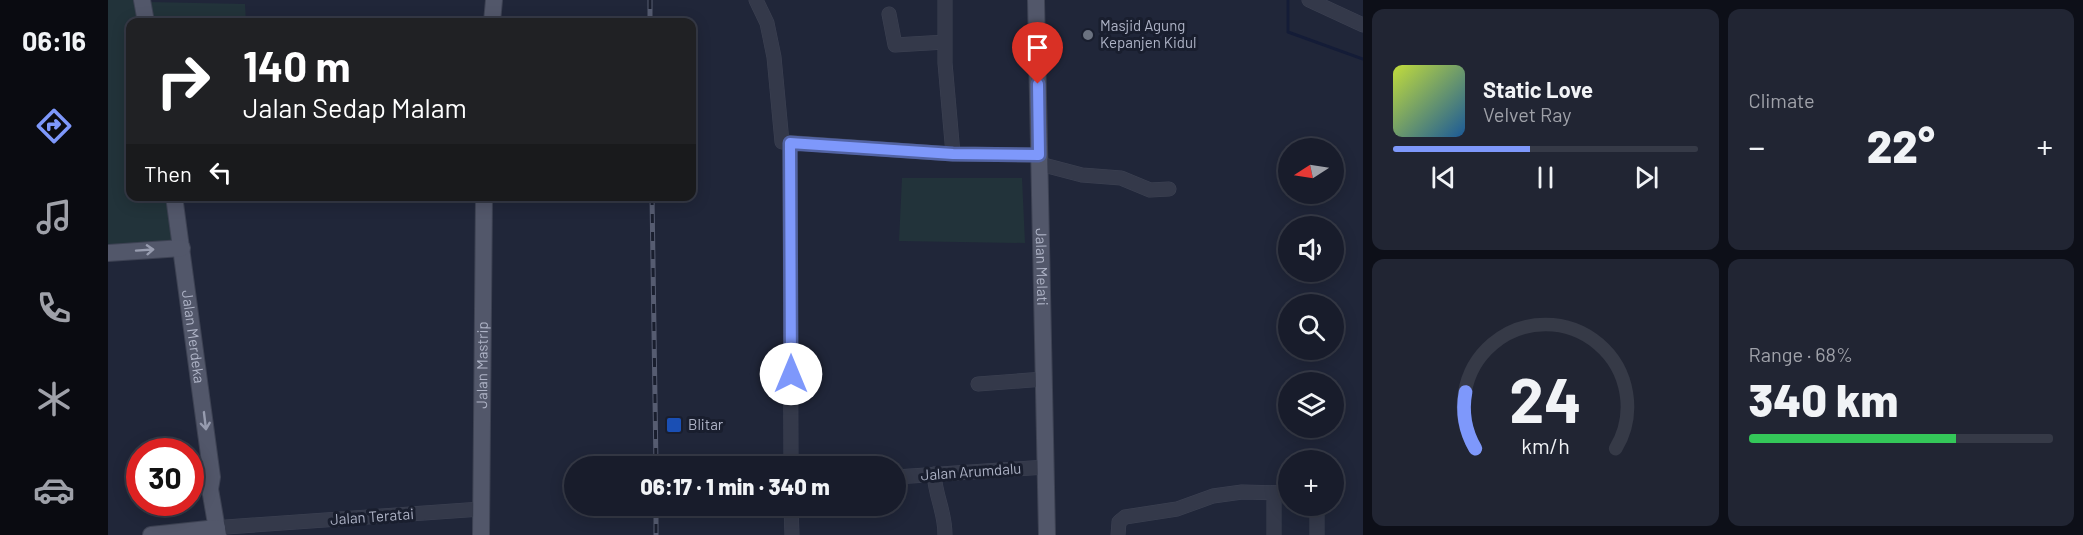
<!DOCTYPE html>
<html lang="en">
<head>
<meta charset="utf-8">
<style>
  :root { --surface:#181c2b; --page:#212533; --text:#f1f3f6; --muted:#9fa1a9; --line:#363a47; --accent:#7e98fb }
  body { margin:0; font-family:Barlow,sans-serif; background:var(--page); color:var(--text); height:100vh; display:flex; flex-direction:column; font-size:22px; white-space:nowrap }
  * { box-sizing:border-box; margin:0 }
  p { font-size:20px; color:var(--muted) }
  .icon { flex:none; width:33px; height:33px; fill:none; stroke:currentColor; stroke-width:2; stroke-linecap:round; stroke-linejoin:round }
  .map { position:relative; flex:1; overflow:hidden }
  .sheet { display:flex; flex-direction:column; gap:9px; padding:9px; background:#0d0f18; width:720px }
  .sheet>* { flex:none }
  .top-card { position:absolute; left:18px; top:18px; width:570px; height:183px; border-radius:12px; box-shadow:0 3px 15px #0003,0 0 0 2px var(--line); background:#202124; color:#fff; overflow:hidden }
  .needle { width:39px; rotate:258deg }
  .buttons { position:absolute; left:1170px; top:138px; display:grid; gap:12px }
  .buttons a { display:grid; place-items:center; width:66px; height:66px; border-radius:50%; background:var(--surface); box-shadow:0 3px 15px #0003,0 0 0 2px var(--line); font-size:30px }
  .speed { position:absolute; left:18px; top:438px; display:flex; gap:12px; font-size:30px; font-weight:700; text-align:center }
  .speed>* { display:grid; place-content:center; width:78px; height:78px; border-radius:50%; background:var(--surface); box-shadow:0 3px 15px #0003,0 0 0 2px var(--line); line-height:1 }
  .speed .limit { border:9px solid #d22; background:#fff; color:#111 }
  .pin { position:absolute; display:grid; place-items:center; width:51px; height:51px; color:#fff; margin:-62px -26px; border-radius:50% 50% 50% 0; rotate:-45deg; box-shadow:0 0 6px #0007 }
  .pin .icon { rotate:45deg }
  .me { position:absolute; width:66px; margin:-33px; rotate:0deg; stroke-linejoin:round; filter:drop-shadow(0 0 4px #0008) }
  .turn { display:flex; align-items:center; gap:21px; height:126px; padding:0 18px; font-size:27px }
  .turn .icon { width:78px; height:78px; stroke-width:2.5 }
  .turn b { display:block; font-size:42px; line-height:51px }
  .then { display:flex; align-items:center; height:57px; padding:0 18px; background:#0003; gap:12px; font-size:22px }
  .big { font-size:45px; font-weight:800; line-height:1.1 }
  .sheet .widget { flex:1; display:flex; flex-direction:column; justify-content:center; gap:9px; min-width:0; padding:0 21px; border-radius:12px; background:var(--page) }
  .sheet .dial { align-items:center; gap:0 }
  .dial svg { height:156px; overflow:visible; fill:none; stroke:var(--line); stroke-width:7; stroke-linecap:round; text-anchor:middle }
  .dial text { fill:var(--text); stroke:none }
  .song { display:flex; align-items:center; gap:18px }
  .cover { width:72px; height:72px; border-radius:9px; background:linear-gradient(135deg,hsl(70 70% 55%),hsl(210 70% 35%)) }
  .played { height:6px; border-radius:3px; background:linear-gradient(90deg,var(--accent) 45%,var(--line) 45%) }
  .keys { display:flex; justify-content:space-around; direction:ltr }
  .heat { display:flex; justify-content:space-between; align-items:center; font-size:33px; direction:ltr }
  .charge { height:9px; border-radius:4px; background:linear-gradient(90deg,#34c759 68%,var(--line) 0) }
  .sheet .tiles { flex:1; display:grid; gap:9px; grid-template-columns:repeat(2,1fr) }
  .trip { position:absolute; left:456px; top:456px; width:342px; height:60px; border-radius:30px; background:var(--surface); box-shadow:0 3px 15px #0003,0 0 0 2px var(--line); font-weight:800; line-height:60px; text-align:center }
  main { display:flex; flex:1; min-height:0 }
  .dock { display:flex; flex-direction:column; width:108px; justify-content:space-around; align-items:center; background:#0a0b11; color:var(--muted) }
  .dock .icon { width:42px; height:42px }
  .dock .selected { color:var(--accent) }
  .dock b { font-size:27px; color:var(--text) }
  .map>svg:first-child { display:block }
  .green { fill:#22333a }
  .lines { fill:none; stroke-linecap:round; stroke-linejoin:round }
  .stream { stroke:#141c37; stroke-width:3 }
  .minor-casing { stroke:#3d4253; stroke-width:15 }
  .major-casing { stroke:#3d4253; stroke-width:18 }
  .minor { stroke:#34394a; stroke-width:14 }
  .major { stroke:#52576a; stroke-width:16 }
  .rail-casing { stroke:#565c71; stroke-width:5 }
  .rail { stroke:#191e2e; stroke-width:3; stroke-dasharray:9; stroke-linecap:butt }
  .oneway { stroke:#979caf }
  .route-casing { stroke:#5263a3; stroke-width:15 }
  .route { stroke:#7e98fb; stroke-width:10 }
  .worship-dot { fill:#6b7280; stroke:#191e2e; stroke-width:2 }
  .transit-dot { fill:#1a4fb4; stroke:#191e2e; stroke-width:2 }
  .labels { text-anchor:middle; stroke-width:6; stroke-linejoin:round; paint-order:stroke }
  .poi-label { font-size:15px; fill:#aeb3c6; stroke:#191e2e; text-anchor:start }
  .street-label { font-size:15px; fill:#aeb3c6; stroke:#191e2e }
</style>
</head>
<body>
<main>
<nav class="dock">
<b>06:16</b>
<svg class="icon selected" aria-label="directions" viewBox="0 0 24 24"><path d="M12 3l9 9-9 9-9-9zM9 14v-3h6M13 9l2 2-2 2"/></svg>
<svg class="icon" aria-label="music" viewBox="0 0 24 24"><path d="M9 18V5l10-2v13"/><circle cx="6" cy="18" r="3"/><circle cx="16" cy="16" r="3"/></svg>
<svg class="icon" aria-label="phone" viewBox="0 0 24 24"><path d="M5 4h4l2 5-3 2q2 4 5 5l2-3 5 2v4C11 20 4 13 5 4z"/></svg>
<svg class="icon" aria-label="climate" viewBox="0 0 24 24"><path d="M12 3v18M4 7l16 10M4 17L20 7"/></svg>
<svg class="icon" aria-label="car" viewBox="0 0 24 24"><path d="M5 17H2v-5l4-1 3-4h7l3 4 3 1v5h-3M9 17h6M6 11h13"/><circle cx="7" cy="17" r="2"/><circle cx="17" cy="17" r="2"/></svg>
</nav>
<div class="map">
<svg width="1255" height="535" viewBox="0 0 1255 535">
  <rect width="100%" height="100%" fill="#202639"/>
  <path class="green" d="M 0,0 L 30,0 L 34,22 L 22,22 L 22,196 L 62,197 L 70,243 L 0,250 Z
    M 40,2 L 137,4 L 138,22 L 44,22 Z
    M 794,178 L 914,178 L 917,243 L 791,241 Z"/>
  <g class="lines">
    <path class="stream" d="M 1180,0 L 1180,32 L 1255,59"/>
    <g class="minor-casing">
      <path id="minor" d="M 648,0 L 659,23 L 666,57 L 674,142 L 845,154 L 931,155
        M 837,0 L 837,63 L 845,154
        M 1201,0 L 1255,25
        M 781,14 L 787,45 L 837,42
        M 682,143 L 683,466
        M 932,164 L 974,175 L 1013,178 L 1042,190 L 1061,189
        M 870,384 L 936,379
        M 826,474 C 828,499 837,511 837,535
        M 788,477 L 938,467
        M 1166,493 L 1166,535
        M 683,506 L 684,535
        M 1209,506 L 1209,535
        M 118,527 L 373,509
        M 1010,535 L 1011,522 L 1017,517 L 1069,509 L 1105,496 L 1134,492 L 1180,493"/>
    </g>
    <g class="major-casing">
      <g id="major">
        <path d="M 34,0 L 38,22"/>
        <path id="s1" d="M 928,0 L 939,535"/>
        <path d="M 384,22 L 386,0"/>
        <path id="s2" d="M 66,196 L 104,477 L 102,489 L 110,535"/>
        <path d="M 0,253 L 74,248"/>
        <path d="M 43,535 L 109,528"/>
        <path id="s3" d="M 373,535 L 376,196"/>
      </g>
    </g>
    <use href="#minor" class="minor"/>
    <use href="#major" class="major"/>
    <g class="rail-casing">
      <path id="rail" d="M 542,0 L 542,22
        M 544,196 L 548,466
        M 548,506 L 548,535"/>
    </g>
    <use href="#rail" class="rail"/>
  </g>
  <defs><path id="oneway-shaft" d="M-6 0H5M1.5-3L5.5 0L1.5 3" fill="none" stroke-width="1.6" stroke-linecap="round" stroke-linejoin="round" transform="scale(1.5)"/></defs>
  <g class="oneway">
    <use href="#oneway-shaft" transform="translate(37 250) rotate(-4)"/>
    <use href="#oneway-shaft" transform="translate(97 421) rotate(83)"/>
  </g>
  <g class="lines">
    <g class="route-casing">
      <path id="route" d="M 683,374 L 682,143 L 845,154 L 931,155 L 930,84"/>
    </g>
    <use href="#route" class="route"/>
  </g>
  <circle class="worship-dot" cx="980" cy="35" r="6"/>
  <rect class="transit-dot" x="558" y="417" width="16" height="16" rx="3"/>
  <g class="labels">
    <g class="poi-label">
      <text x="992" y="31">Masjid Agung<tspan x="992" dy="17">Kepanjen Kidul</tspan></text>
      <text x="580" y="430">Blitar</text>
    </g>
    <g class="street-label">
      <text dy="5" stroke="none"><textPath href="#s1" startOffset="267">Jalan Melati</textPath></text>
      <text dy="5" stroke="none"><textPath href="#s2" startOffset="142">Jalan Merdeka</textPath></text>
      <text dy="5" stroke="none"><textPath href="#s3" startOffset="170">Jalan Mastrip</textPath></text>
      <text transform="translate(863 472) rotate(-4)" y="5">Jalan Arumdalu</text>
      <text transform="translate(264 517) rotate(-4)" y="5">Jalan Teratai</text>
    </g>
  </g>
</svg>
<div class="buttons">
<a><svg class="needle" viewBox="-14 -14 28 28"><path d="M0-13l5 13h-10z" fill="#e53935"/><path d="M0 13l5-13h-10z" fill="#9fa1a9"/></svg></a>
<a><svg class="icon" aria-label="sound" viewBox="0 0 24 24"><path d="M4 9h4l5-4v14l-5-4H4zM17 9q2 3 0 6"/></svg></a>
<a><svg class="icon" aria-label="search" viewBox="0 0 24 24"><circle cx="10" cy="10" r="6"/><path d="M15 15l6 6"/></svg></a>
<a><svg class="icon" aria-label="layers" viewBox="0 0 24 24"><path d="M12 4l9 5-9 5-9-5zM3 14l9 5 9-5"/></svg></a>
<a>+</a>
</div>
<div class="speed"><div class="limit">30</div></div>
<div class="pin" style="left:930px;top:84px;background:#d93025"><svg class="icon" aria-label="arrive" viewBox="0 0 24 24"><path d="M6 21V4h12l-3 4 3 4H6"/></svg></div>
<svg class="me" style="left:683px;top:374px" viewBox="-20 -20 40 40"><circle r="19" fill="#fff"/><path d="M0-13L10 11 0 6-10 11z" fill="#7e98fb"/></svg>
<div class="trip">06:17 · 1 min · 340 m</div>
<div class="top-card">
<div class="turn"><svg class="icon" aria-label="right" viewBox="0 0 24 24"><path d="M7 20v-9h11M14 6l5 5-5 5"/></svg><div><b>140 m</b>Jalan Sedap Malam</div></div>
<div class="then">Then<svg class="icon" aria-label="left" viewBox="0 0 24 24"><path d="M17 20v-9H6M10 6l-5 5 5 5"/></svg></div>
</div>
</div>
<section class="sheet">
<div class="tiles">
<div class="widget">
<div class="song"><i class="cover"></i><div><b>Static Love</b><p>Velvet Ray</p></div></div>
<div class="played"></div>
<div class="keys"><svg class="icon" aria-label="previous" viewBox="0 0 24 24"><path d="M18 5L8 12l10 7zM5 5v14"/></svg><svg class="icon" aria-label="pause" viewBox="0 0 24 24"><path d="M8 5v14M16 5v14"/></svg><svg class="icon" aria-label="next" viewBox="0 0 24 24"><path d="M6 5l10 7-10 7zM19 5v14"/></svg></div>
</div>
<div class="widget"><p>Climate</p>
<div class="heat"><a>−</a><b class="big">22°</b><a>+</a></div>
</div>
<div class="widget dial"><svg viewBox="0 0 100 80">
<path d="M14 69A42 42 0 1 1 86 69"/>
<path d="M14 69A42 42 0 0 1 9 40" stroke="#7e98fb"/>
<text x="50" y="56" font-size="32" font-weight="700">24</text>
<text x="50" y="72" font-size="11">km/h</text>
</svg></div>
<div class="widget"><p>Range · 68%</p><b class="big">340 km</b><div class="charge"></div></div>
</div>
</section>
</main>
</body>
</html>
